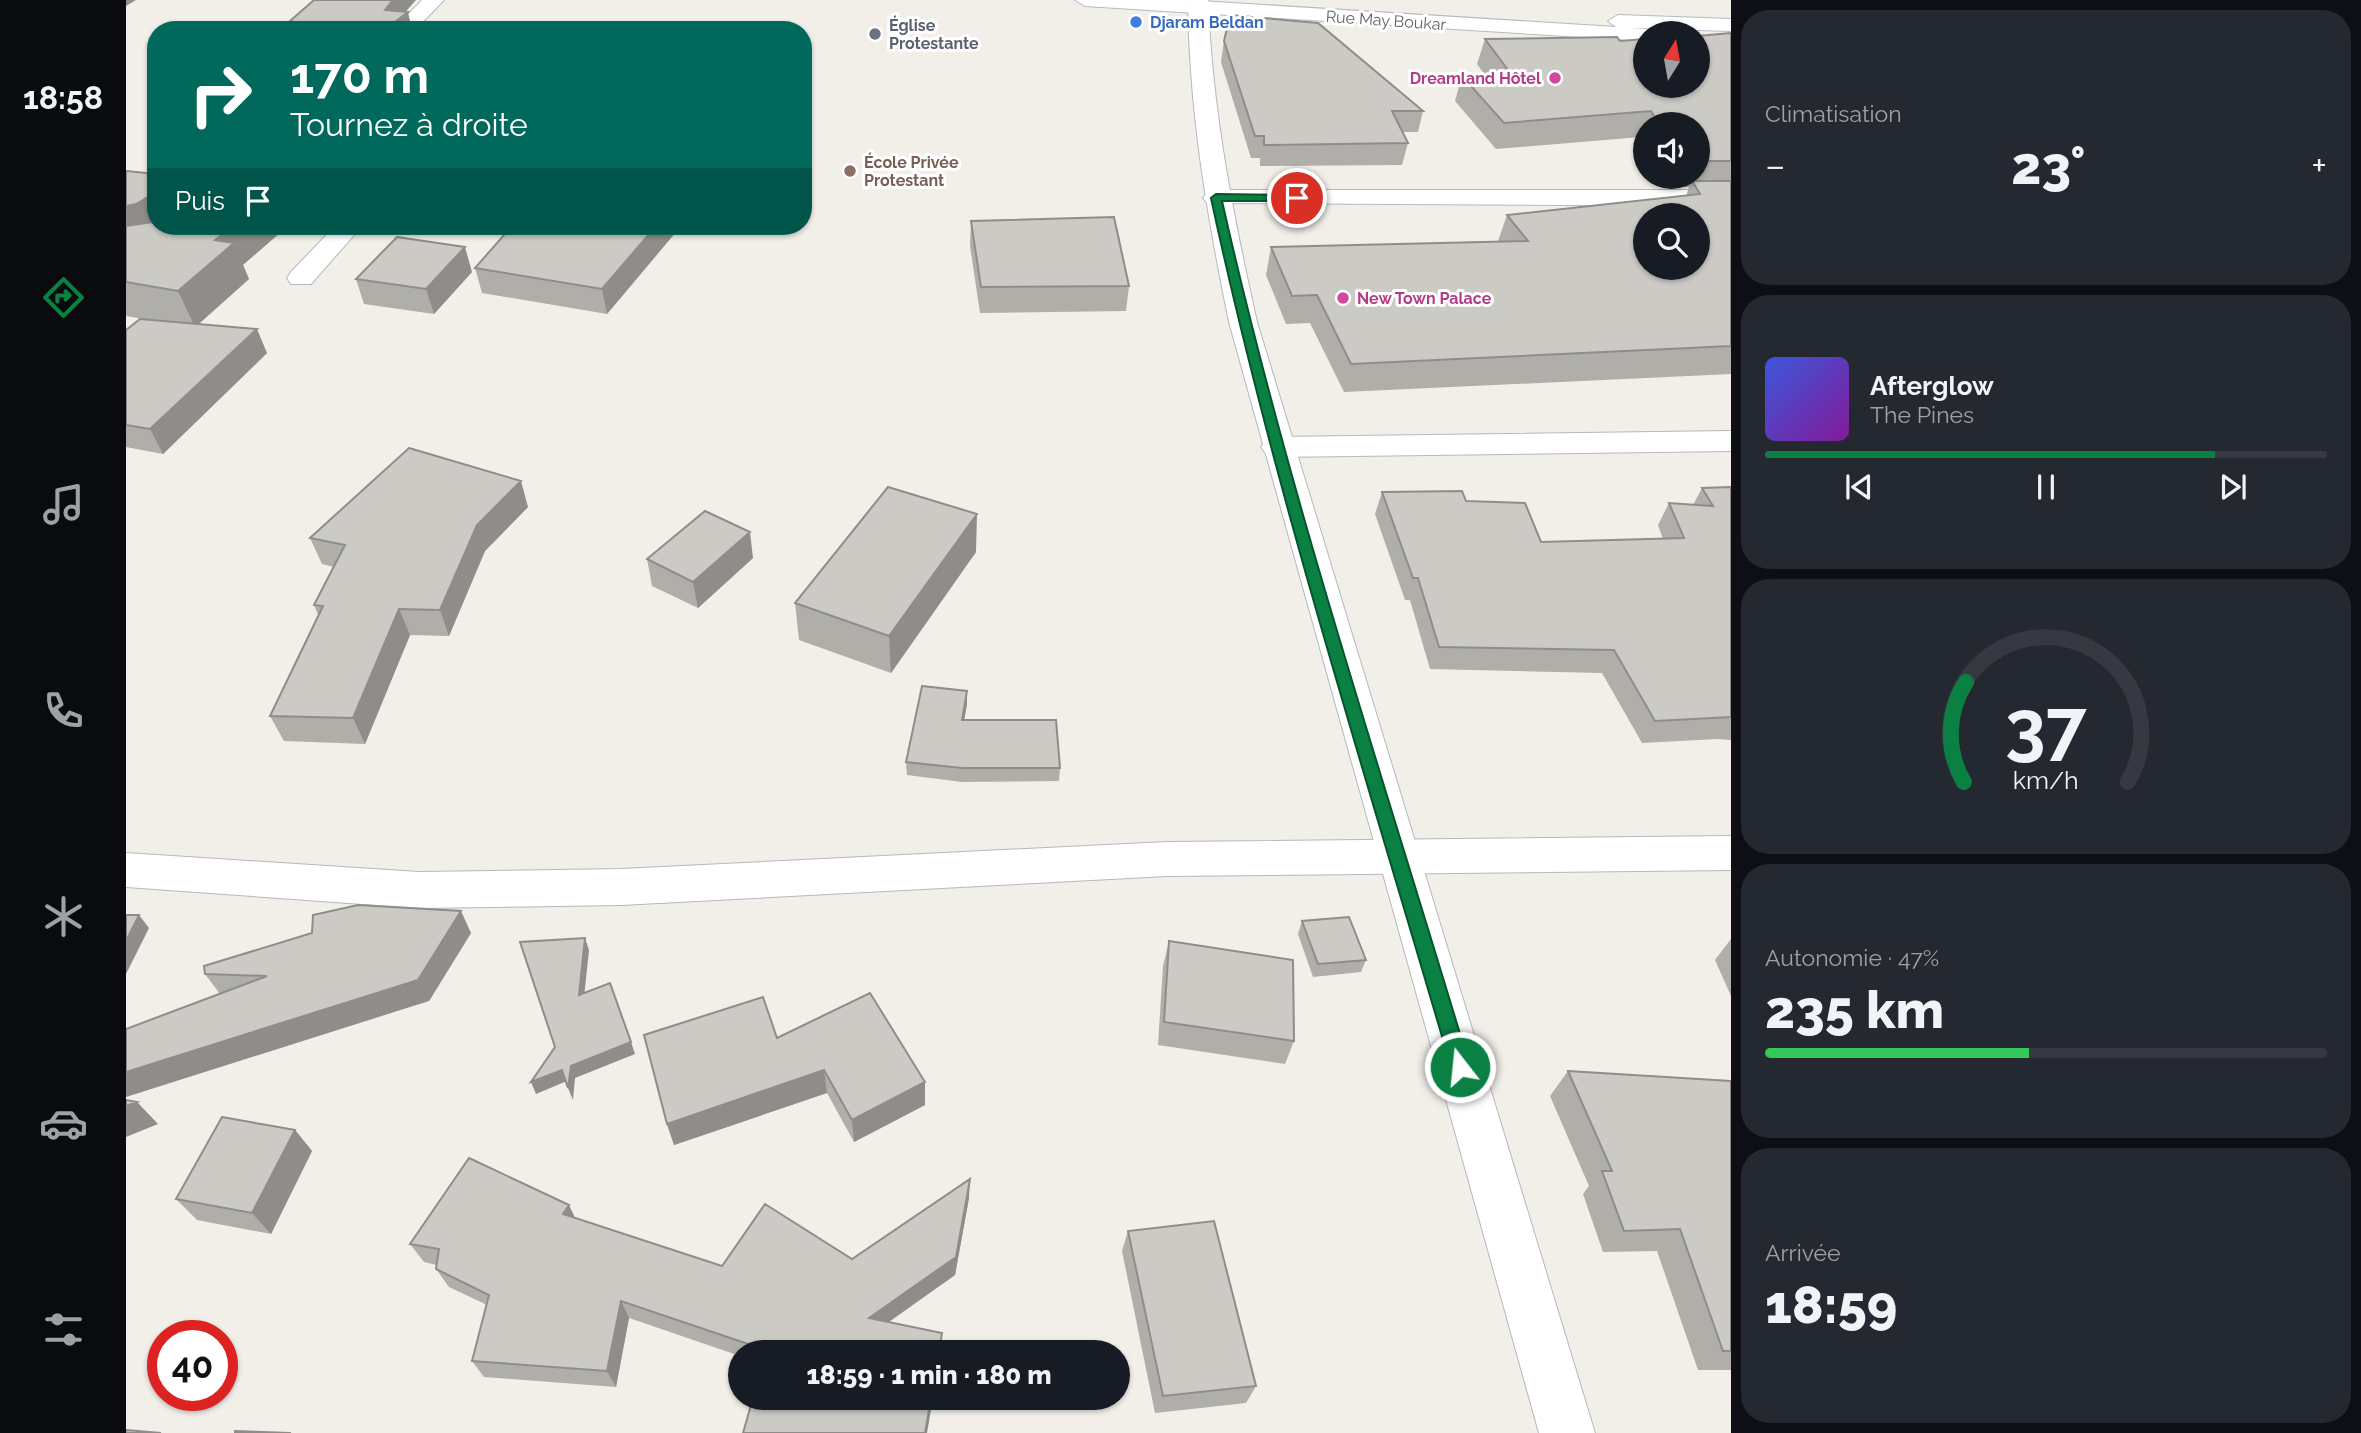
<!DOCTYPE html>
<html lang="fr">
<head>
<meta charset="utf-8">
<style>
  :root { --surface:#171b24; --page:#242831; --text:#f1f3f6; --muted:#9ea1a6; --line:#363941; --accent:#0b8043 }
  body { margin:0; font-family:Raleway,sans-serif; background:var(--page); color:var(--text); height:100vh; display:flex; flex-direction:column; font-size:26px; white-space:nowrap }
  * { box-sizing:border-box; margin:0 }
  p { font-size:23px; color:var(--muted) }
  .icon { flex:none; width:38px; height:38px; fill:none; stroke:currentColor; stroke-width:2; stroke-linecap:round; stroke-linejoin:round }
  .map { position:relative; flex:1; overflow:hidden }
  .details { display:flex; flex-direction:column; gap:10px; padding:10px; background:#0d0f14; width:630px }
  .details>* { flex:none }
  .hud { position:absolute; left:21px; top:21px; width:665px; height:214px; border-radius:28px; box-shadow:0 2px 5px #0004; background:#00695c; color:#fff; overflow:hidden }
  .needle { width:46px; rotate:11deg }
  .fabs { position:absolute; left:1507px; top:21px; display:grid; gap:14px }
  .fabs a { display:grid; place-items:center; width:77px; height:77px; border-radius:50%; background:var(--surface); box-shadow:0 2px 5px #0004; font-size:35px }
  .speed { position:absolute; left:21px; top:1320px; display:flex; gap:14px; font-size:35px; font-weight:700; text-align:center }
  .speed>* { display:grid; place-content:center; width:91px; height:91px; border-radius:50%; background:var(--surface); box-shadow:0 2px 5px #0004; line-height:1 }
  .speed .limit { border:10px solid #d22; background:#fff; color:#111 }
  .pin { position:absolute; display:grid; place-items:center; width:60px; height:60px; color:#fff; margin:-30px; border:4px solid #fff; border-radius:50%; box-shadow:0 2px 7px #0007 }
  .me { position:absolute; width:77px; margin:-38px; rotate:344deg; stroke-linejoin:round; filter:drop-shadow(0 0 5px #0008) }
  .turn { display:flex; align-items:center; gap:24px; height:147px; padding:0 28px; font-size:32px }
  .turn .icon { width:91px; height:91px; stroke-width:2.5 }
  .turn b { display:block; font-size:49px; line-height:60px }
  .then { display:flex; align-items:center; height:66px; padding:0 28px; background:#0003; gap:14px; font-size:26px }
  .big { font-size:52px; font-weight:800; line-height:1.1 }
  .details .tile { flex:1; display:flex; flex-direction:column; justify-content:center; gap:10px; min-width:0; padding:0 24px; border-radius:28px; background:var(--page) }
  .details .dial { align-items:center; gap:0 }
  .dial svg { height:182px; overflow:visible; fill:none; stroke:var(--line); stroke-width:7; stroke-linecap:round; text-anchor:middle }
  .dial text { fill:var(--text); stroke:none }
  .song { display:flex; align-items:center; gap:21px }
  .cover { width:84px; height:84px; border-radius:10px; background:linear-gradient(135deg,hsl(230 70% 55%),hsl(290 70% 35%)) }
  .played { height:7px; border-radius:4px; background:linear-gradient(90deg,var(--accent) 80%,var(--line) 80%) }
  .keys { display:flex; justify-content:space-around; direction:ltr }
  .heat { display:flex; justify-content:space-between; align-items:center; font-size:38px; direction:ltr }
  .charge { height:10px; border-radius:5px; background:linear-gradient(90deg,#34c759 47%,var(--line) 0) }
  .trip { position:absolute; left:602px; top:1340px; width:402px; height:70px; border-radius:35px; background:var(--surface); box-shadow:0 2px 5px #0004; font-weight:800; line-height:70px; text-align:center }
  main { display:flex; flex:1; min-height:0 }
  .tabs { display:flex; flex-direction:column; width:126px; justify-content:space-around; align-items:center; background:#090b0e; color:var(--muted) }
  .tabs .icon { width:49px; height:49px }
  .tabs .selected { color:var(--accent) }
  .tabs b { font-size:32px; color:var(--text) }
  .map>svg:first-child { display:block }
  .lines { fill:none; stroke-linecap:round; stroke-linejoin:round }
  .minor-casing { stroke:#b5b8bc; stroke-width:2 }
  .tertiary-casing { stroke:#b5b8bc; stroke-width:2 }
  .secondary-casing { stroke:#b6babf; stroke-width:2 }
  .minor { fill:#fff; fill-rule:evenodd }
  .tertiary { fill:#fff; fill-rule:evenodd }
  .secondary { fill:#fff; fill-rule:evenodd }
  .wall { fill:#afaea9 }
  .shaded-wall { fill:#8f8d8a }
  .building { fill:#cccac5; stroke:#8f8d8a; stroke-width:2; fill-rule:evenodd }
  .route { fill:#0b8043; stroke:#07532c; stroke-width:2 }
  .shop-dot { fill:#3f7fe0; stroke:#fff; stroke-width:2.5 }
  .worship-dot { fill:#6b7280; stroke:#fff; stroke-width:2.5 }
  .hotel-dot { fill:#d1479c; stroke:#fff; stroke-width:2.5 }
  .education-dot { fill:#8d6e63; stroke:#fff; stroke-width:2.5 }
  .labels { text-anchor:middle; stroke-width:6; stroke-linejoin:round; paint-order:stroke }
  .far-street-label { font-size:16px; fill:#5f6368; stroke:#fff }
  .far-shop-label { font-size:16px; font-weight:bold; fill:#366cbe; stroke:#fff; text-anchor:start }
  .far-worship-label { font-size:16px; font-weight:bold; fill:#5b616d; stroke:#fff; text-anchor:start }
  .far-hotel-label { font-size:16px; font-weight:bold; fill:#b23c85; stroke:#fff; text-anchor:end }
  .far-education-label { font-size:16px; font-weight:bold; fill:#785e54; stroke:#fff; text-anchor:start }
</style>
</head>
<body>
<main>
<nav class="tabs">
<b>18:58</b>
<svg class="icon selected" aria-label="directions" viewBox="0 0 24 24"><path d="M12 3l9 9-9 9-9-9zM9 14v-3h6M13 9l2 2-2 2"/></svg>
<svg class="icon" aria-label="music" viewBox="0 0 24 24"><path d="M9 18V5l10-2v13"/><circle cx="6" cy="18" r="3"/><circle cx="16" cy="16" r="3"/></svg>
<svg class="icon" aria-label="phone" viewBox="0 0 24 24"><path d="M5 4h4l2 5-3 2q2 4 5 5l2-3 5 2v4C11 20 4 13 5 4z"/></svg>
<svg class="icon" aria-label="climate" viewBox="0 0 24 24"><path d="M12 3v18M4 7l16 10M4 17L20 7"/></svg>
<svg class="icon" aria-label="car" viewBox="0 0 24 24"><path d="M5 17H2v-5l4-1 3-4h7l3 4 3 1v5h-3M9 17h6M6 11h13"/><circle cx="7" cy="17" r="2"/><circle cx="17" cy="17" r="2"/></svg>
<svg class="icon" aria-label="filters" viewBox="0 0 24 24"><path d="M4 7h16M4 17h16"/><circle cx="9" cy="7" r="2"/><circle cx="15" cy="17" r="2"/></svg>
</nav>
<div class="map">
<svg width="1605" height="1433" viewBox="0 0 1605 1433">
  <rect width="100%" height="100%" fill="#f1efe8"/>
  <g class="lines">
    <g class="minor-casing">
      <path id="minor" d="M 296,0 L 318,0 L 289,30 L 267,30 Z
        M 1090,190 L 1605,190 L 1605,206 L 1081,203 L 1077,198 L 1081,193 Z
        M 209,226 L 236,226 L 185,284 L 165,284 L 161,278 L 165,272 Z
        M 1605,431 L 1605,451 L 1151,457 L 1140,454 L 1135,447 L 1140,440 L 1151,437 Z
        M 1605,836 L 1605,870 L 1041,876 L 495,905 L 293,908 L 0,887 L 0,853 L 293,872 L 495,869 L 1041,842 Z"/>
    </g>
    <g class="tertiary-casing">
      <path id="tertiary" d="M 1062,0 L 1082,0 C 1086,110 1107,215 1131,322 L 1469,1433 L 1413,1433 L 1103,322 C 1081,215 1063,110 1062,0 Z"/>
    </g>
    <g class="secondary-casing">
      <path id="secondary" d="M 949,0 L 1058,0 L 1490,27 L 1482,21 L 1492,15 L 1605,19 L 1605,31 L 1505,28 L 1527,30 L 1528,33 L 1519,33 L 1519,41 L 959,6 Z"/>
    </g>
    <use href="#minor" class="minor"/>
    <use href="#tertiary" class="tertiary"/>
    <use href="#secondary" class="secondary"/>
  </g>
  <path class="wall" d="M 1605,33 L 1605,374 L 1218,392 L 1184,323 L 1160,324 L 1140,275 L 1145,247 L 1372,241 L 1381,215 L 1560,196 L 1563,187 L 1543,187 L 1537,177 L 1572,177 L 1572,124 L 1519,124 L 1519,144 L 1515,137 L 1370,149 L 1329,101 L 1336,76 L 1359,75 L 1351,64 L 1359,39 L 1494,41 Z
    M 1098,41 L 1297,111 L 1292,132 L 1277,132 L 1282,143 L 1276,165 L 1134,166 L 1134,158 L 1125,158 L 1095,62 Z
    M 0,171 L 30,226 L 117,265 L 123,279 L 73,324 L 141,353 L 37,454 L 0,447 L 0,330 L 23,320 L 0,316 Z
    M 845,221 L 1003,286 L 1000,311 L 854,313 L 844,246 Z
    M 555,226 L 481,314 L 356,293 L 349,268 Z
    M 346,272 L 308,314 L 238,304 L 230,279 Z
    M 1605,487 L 1605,740 L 1591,739 L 1516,743 L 1476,673 L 1304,669 L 1284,600 L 1279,600 L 1249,514 L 1256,492 L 1340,501 L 1415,542 L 1537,539 L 1532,525 L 1543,503 L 1567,505 L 1576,488 Z
    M 402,507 L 359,551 L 323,636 L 284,635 L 239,744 L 158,741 L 144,716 L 192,615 L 188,605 L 208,567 L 196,564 L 184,538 Z
    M 850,552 L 765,673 L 673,640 L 669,603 Z
    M 627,558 L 572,608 L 526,586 L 521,559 Z
    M 841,704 L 838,720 L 934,768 L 933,781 L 836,782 L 781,775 L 780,762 Z
    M 1176,921 L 1240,960 L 1235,972 L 1187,977 L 1172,934 Z
    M 345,933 L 303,1001 L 94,994 L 79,974 Z
    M 1605,939 L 1605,996 L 1589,960 Z
    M 1043,941 L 1168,1041 L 1159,1064 L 1032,1045 L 1037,966 Z
    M 651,1038 L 799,1105 L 728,1142 L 701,1093 L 548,1145 L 541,1124 Z
    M 1442,1071 L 1605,1081 L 1605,1370 L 1572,1370 L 1531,1251 L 1477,1252 L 1457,1194 L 1463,1186 L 1424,1096 Z
    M 169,1130 L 186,1151 L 145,1234 L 71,1220 L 50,1199 Z
    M 843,1198 L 829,1275 L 763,1322 L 816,1350 L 816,1353 L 614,1353 L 614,1356 L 503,1318 L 490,1387 L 358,1377 L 346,1361 L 361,1305 L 323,1287 L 310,1269 L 311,1265 L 298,1262 L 284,1244 L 449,1218 L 596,1266 L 726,1259 Z
    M 1002,1231 L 1130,1386 L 1120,1403 L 1029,1413 L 996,1251 Z"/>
  <path class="shaded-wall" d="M 0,0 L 10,0 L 0,6 Z
    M 267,0 L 290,0 L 275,17 L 282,12 L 286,30 L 258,30 L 259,10 Z
    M 30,192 L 30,226 L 0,245 L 0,206 Z
    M 107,226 L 162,226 L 117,265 L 123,279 L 69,327 L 52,291 L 89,240 Z
    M 530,226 L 555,226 L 481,314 L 476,289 Z
    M 339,247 L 346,272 L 308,314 L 300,289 Z
    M 131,329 L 141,353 L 37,454 L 24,429 Z
    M 395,481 L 402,507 L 359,551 L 323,636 L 314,610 L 351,525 Z
    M 851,514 L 850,552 L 765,673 L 763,636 Z
    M 624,532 L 627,558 L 572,608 L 567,582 Z
    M 273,609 L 284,635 L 239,744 L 227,718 Z
    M 841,691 L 841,704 L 836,733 L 836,720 Z
    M 335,911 L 345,933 L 303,1001 L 0,1097 L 0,1072 Z
    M 13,915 L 23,928 L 0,974 L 0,941 Z
    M 459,938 L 463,950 L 457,1007 L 453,995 Z
    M 505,1042 L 509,1054 L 449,1078 L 447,1100 L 442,1088 L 445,1066 Z
    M 436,1070 L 441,1081 L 410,1094 L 405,1082 Z
    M 698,1070 L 701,1093 L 548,1145 L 541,1124 Z
    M 799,1082 L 799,1105 L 728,1142 L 726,1120 Z
    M 11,1102 L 32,1124 L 0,1137 L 0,1106 Z
    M 169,1130 L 186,1151 L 145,1234 L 126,1213 Z
    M 844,1179 L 843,1198 L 829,1275 L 744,1335 L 743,1318 Z
    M 443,1205 L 452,1224 L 437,1214 Z
    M 495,1301 L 503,1318 L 490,1387 L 481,1371 Z
    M 816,1333 L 816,1353 L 813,1353 Z
    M 805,1398 L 807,1398 L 801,1433 L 799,1433 Z"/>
  <path class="building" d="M 188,0 L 267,0 L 259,10 L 282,12 L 258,30 L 115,30 L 128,22 L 156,28 Z
    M 1104,15 L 1192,23 L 1297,111 L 1266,111 L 1282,143 L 1138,145 L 1138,136 L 1129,136 L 1098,41 Z
    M 1605,33 L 1605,161 L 1572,161 L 1572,124 L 1533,124 L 1525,111 L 1378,123 L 1336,76 L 1385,74 L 1359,39 L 1491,37 L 1494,41 L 1519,39 L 1519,86 L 1572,86 L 1572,36 Z
    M 0,171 L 30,174 L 30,192 L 10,204 L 0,206 Z
    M 1566,181 L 1605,181 L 1605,346 L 1225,364 L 1191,295 L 1166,296 L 1145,247 L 1402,241 L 1381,215 L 1574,194 ZM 1519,215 L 1572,215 L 1572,268 L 1519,268 Z
    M 988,217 L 1003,286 L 855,287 L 845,221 Z
    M 30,220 L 30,226 L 107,226 L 89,240 L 108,243 L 52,291 L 0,282 L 0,226 L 27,222 Z
    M 386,226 L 530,226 L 476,289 L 349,268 Z
    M 271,237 L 339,247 L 300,289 L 230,279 Z
    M 14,319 L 131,329 L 24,429 L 0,425 L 0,330 Z
    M 283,448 L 395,481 L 351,525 L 314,610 L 273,609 L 227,718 L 144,716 L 197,606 L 188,605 L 219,545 L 184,538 Z
    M 762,487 L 851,514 L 763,636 L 669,603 Z
    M 1605,487 L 1605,717 L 1529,721 L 1488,650 L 1313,647 L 1292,578 L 1287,578 L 1256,492 L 1336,491 L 1340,501 L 1399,503 L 1415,542 L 1558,538 L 1543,503 L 1587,506 L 1576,488 Z
    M 579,511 L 624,532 L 567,582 L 521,559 Z
    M 796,686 L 841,691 L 836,720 L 930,720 L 934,768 L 836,768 L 780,762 Z
    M 232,905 L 335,911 L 292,980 L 0,1072 L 0,1029 L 141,976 L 79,974 L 78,966 L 186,933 L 187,915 Z
    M 0,915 L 13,915 L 0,941 Z
    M 1223,917 L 1240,960 L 1192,964 L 1176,921 Z
    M 459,938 L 453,995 L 484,983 L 505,1042 L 445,1066 L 442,1088 L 436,1070 L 405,1082 L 429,1047 L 394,942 Z
    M 1043,941 L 1167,960 L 1168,1041 L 1038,1022 Z
    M 744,993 L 799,1082 L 726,1120 L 698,1070 L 541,1124 L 518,1035 L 637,997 L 651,1038 Z
    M 1442,1071 L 1605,1081 L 1605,1351 L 1597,1351 L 1554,1229 L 1498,1231 L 1476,1171 L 1486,1171 Z
    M 0,1100 L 11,1102 L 0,1106 Z
    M 96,1117 L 169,1130 L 126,1213 L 50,1199 Z
    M 343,1158 L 443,1205 L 437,1214 L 596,1266 L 639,1204 L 726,1259 L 844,1179 L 830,1257 L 743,1318 L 816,1333 L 813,1353 L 639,1353 L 640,1350 L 495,1301 L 481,1371 L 346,1361 L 363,1295 L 310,1269 L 313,1249 L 284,1244 Z
    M 1088,1221 L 1130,1386 L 1037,1396 L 1002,1231 Z
    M 627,1398 L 805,1398 L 799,1433 L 617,1433 Z
    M 0,1430 L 35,1433 L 0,1433 Z
    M 109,1431 L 165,1433 L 109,1433 Z"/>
  <path class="route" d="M 1090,194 L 1171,195 L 1177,198 L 1171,201 L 1096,201 C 1162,494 1258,780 1344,1067 L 1341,1074 L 1334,1076 L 1327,1074 L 1325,1067 C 1241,779 1148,491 1085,198 Z"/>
  <circle class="shop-dot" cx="1010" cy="22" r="7"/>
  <circle class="worship-dot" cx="749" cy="34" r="7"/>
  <g class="hotel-dot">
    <circle cx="1429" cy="78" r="7"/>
    <circle cx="1217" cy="298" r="7"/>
  </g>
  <circle class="education-dot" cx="724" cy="171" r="7"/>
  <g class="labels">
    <g class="far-street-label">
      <text transform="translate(1260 20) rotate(4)" y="6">Rue May Boukar</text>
    </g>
    <g class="far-shop-label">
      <text x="1024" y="28">Djaram Beldan</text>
    </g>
    <g class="far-worship-label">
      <text x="763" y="31">Église<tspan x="763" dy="18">Protestante</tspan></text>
    </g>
    <g class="far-hotel-label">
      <text x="1415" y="84">Dreamland Hôtel</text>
      <text x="1231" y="304" text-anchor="start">New Town Palace</text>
    </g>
    <g class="far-education-label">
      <text x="738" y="168">École Privée<tspan x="738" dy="18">Protestant</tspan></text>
    </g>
  </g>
</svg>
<div class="fabs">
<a><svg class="needle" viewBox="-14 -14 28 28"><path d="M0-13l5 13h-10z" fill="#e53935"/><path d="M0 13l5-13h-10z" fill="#9ea1a6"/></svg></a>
<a><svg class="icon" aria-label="sound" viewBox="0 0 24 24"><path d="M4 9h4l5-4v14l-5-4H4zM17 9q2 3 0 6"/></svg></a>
<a><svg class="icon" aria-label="search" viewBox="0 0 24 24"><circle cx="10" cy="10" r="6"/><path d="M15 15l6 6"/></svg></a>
</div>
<div class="speed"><div class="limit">40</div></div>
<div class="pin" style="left:1171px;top:198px;background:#d93025"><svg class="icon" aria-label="arrive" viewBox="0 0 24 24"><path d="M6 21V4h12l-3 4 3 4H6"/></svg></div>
<svg class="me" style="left:1334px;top:1067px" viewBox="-20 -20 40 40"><circle r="17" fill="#0b8043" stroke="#fff" stroke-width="3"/><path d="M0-11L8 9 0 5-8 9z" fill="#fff"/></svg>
<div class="trip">18:59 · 1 min · 180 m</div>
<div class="hud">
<div class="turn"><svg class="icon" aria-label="right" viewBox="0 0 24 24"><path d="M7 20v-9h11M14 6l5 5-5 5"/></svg><div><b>170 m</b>Tournez à droite</div></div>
<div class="then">Puis<svg class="icon" aria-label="arrive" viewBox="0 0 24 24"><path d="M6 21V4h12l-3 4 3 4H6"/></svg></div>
</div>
</div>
<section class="details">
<div class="tile"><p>Climatisation</p>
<div class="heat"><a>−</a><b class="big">23°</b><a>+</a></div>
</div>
<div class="tile">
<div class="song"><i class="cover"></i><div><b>Afterglow</b><p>The Pines</p></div></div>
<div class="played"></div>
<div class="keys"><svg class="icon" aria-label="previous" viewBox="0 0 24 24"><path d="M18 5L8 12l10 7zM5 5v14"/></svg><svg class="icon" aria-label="pause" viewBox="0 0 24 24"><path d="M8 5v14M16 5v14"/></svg><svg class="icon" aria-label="next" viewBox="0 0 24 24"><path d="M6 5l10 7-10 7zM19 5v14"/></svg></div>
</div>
<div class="tile dial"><svg viewBox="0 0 100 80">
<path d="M14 69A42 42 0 1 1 86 69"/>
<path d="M14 69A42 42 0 0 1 15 25" stroke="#0b8043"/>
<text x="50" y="56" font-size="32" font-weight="700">37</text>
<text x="50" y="72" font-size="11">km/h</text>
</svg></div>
<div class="tile"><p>Autonomie · 47%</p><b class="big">235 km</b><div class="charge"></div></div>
<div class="tile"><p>Arrivée</p><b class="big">18:59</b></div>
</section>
</main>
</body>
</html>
